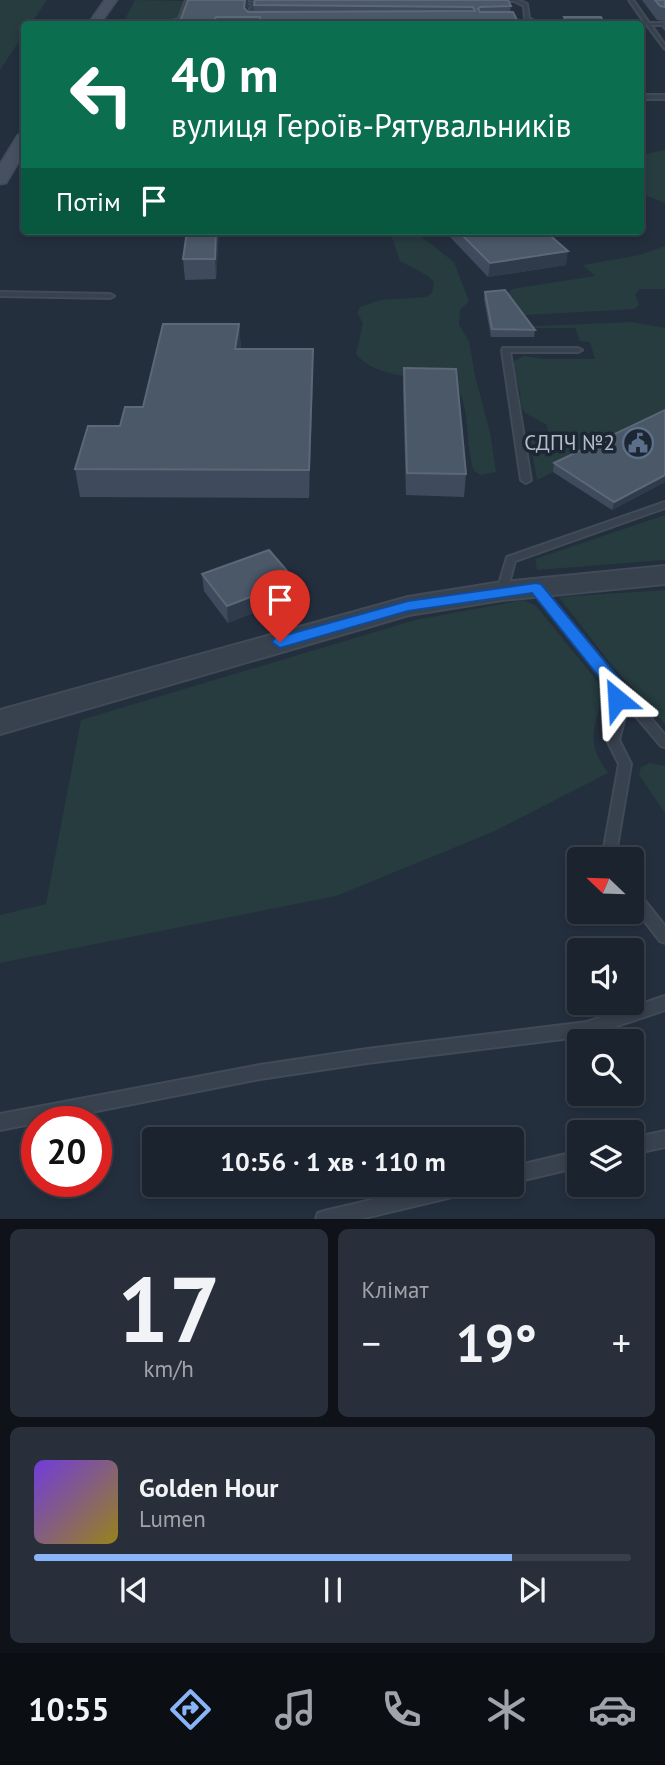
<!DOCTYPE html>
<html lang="uk">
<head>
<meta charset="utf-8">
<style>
  :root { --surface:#1b232e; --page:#282f3a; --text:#f1f3f6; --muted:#a0a4aa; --line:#39404a; --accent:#8ab4f8 }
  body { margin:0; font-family:"PT Sans",sans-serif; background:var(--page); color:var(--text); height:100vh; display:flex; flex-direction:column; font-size:26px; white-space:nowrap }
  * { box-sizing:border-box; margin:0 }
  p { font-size:23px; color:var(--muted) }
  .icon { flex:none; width:38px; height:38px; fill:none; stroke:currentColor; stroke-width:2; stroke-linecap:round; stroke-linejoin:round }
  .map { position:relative; height:1219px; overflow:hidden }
  .drawer { display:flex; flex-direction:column; gap:10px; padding:10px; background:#0f1319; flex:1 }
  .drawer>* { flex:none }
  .top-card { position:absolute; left:21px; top:21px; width:623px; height:214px; border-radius:7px; box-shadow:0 4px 10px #0003,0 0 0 2px var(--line); background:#0b6e4f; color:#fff; overflow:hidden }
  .needle { width:46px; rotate:293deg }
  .controls { position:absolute; left:567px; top:847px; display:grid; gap:14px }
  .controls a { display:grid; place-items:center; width:77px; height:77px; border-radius:7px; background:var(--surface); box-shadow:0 4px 10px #0003,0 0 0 2px var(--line); font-size:35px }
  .speed { position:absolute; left:21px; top:1106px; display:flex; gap:14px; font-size:35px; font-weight:700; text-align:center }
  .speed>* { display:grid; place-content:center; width:91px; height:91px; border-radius:50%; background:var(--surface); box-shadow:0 4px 10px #0003,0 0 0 2px var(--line); line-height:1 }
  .speed .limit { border:10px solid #d22; background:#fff; color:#111 }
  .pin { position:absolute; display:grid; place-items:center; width:60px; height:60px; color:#fff; margin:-72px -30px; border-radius:50% 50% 50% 0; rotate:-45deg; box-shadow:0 0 7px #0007 }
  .pin .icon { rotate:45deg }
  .me { position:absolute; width:77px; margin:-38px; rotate:333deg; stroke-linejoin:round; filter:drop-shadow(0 0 5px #0008) }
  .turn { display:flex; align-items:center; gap:24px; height:147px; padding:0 35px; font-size:32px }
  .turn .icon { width:91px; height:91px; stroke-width:2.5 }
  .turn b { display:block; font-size:49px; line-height:60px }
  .then { display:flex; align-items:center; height:66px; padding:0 35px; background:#0003; gap:14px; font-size:26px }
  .big { font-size:52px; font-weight:700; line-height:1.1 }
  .drawer .card { flex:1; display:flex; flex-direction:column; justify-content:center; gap:10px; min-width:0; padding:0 24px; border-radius:10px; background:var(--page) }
  .drawer .dial { align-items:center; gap:0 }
  .dial b { font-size:91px; line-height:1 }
  .song { display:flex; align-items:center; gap:21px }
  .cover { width:84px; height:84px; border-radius:10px; background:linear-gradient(135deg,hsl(260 70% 55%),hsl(50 70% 35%)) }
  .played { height:7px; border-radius:4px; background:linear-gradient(90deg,var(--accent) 80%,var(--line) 80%) }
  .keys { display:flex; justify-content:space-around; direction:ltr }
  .heat { display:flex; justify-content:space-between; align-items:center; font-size:38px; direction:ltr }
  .drawer .tiles { flex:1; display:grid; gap:10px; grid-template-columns:1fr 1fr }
  .card:last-child { grid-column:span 2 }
  .trip { position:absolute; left:142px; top:1127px; width:382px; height:70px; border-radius:7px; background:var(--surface); box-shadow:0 4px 10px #0003,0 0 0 2px var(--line); font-weight:700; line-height:70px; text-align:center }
  .dock { display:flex; height:112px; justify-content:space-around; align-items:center; background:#0b0e12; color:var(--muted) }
  .dock .icon { width:49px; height:49px }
  .dock .selected { color:var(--accent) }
  .dock b { font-size:32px; color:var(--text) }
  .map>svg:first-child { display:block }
  .green { fill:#263c3f }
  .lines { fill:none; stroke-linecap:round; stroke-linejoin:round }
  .service-casing { stroke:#414a57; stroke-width:4 }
  .tertiary-casing { stroke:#414a57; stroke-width:4 }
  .secondary-casing { stroke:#414a57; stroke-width:3 }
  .service { fill:#38414e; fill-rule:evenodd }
  .tertiary { fill:#38414e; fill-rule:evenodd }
  .secondary { fill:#465061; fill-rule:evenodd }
  .wall { fill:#3f4b5c }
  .shaded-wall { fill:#2f3b4b }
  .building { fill:#4b5868; stroke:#5c6777; stroke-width:2 }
  .route { fill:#1a73e8; stroke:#114b97; stroke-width:2 }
  .labels { text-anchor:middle; stroke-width:7; stroke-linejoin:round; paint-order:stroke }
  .poi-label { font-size:21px; fill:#b4bcc9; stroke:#1d2633; text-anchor:end }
</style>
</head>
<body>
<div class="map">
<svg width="665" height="1219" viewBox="0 0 665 1219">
  <rect width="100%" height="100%" fill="#242f3e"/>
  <path class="green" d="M 0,0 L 47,0 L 31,24 L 24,24 L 24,34 L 0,70 Z
    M 135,0 L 184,1 L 186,4 L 178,19 L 124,21 Z
    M 665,150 L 665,203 L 640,193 L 641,155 Z
    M 383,231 L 414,231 L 454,262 L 469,301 L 460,310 L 459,325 L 469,341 L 475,376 L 490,432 L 496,472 L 481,475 L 474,471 C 464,441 472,414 456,384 C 425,376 377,380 356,354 L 363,323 L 357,313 L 360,307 L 381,300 L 426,297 L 432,293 L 434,282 L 428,276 L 400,261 L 392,237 Z
    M 665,246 L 665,289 L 640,289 L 635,294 L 639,305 L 634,309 L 507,316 L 504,297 L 512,289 L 595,276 L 583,265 L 640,255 Z
    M 632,322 L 665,328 L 665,417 L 537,480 L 530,440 L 549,440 L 547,425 L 525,413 L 520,405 C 523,387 512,378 514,361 L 524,356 L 543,359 L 595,359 L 590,342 L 580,341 L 575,328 L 489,328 Z
    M 665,515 L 665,560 L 537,570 L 535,559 Z
    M 665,590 L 665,724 L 613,667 L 559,597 Z
    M 524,600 L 536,606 L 598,682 C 607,721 577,731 608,773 L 495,831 L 336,896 L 0,963 L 0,915 L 46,904 L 81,720 L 415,620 Z
    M 650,763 L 665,766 L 665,813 L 639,775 L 641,767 Z"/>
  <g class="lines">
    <g class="service-casing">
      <path id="service" d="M 186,0 L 190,0 L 183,20 L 169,24 L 169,22 L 179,19 Z
        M 237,0 L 255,3 L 252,24 L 248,23 L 251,4 Z
        M 493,0 L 518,0 L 527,4 L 529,18 L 537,23 L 578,24 L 503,24 L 505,23 L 530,23 L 525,19 L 524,6 L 514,1 Z
        M 629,0 L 633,0 L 649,23 L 665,23 L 665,25 L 651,25 L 665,45 L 665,49 L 647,25 L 590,24 L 645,23 Z
        M 640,95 L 665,95 L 665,99 L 640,99 Z
        M 0,292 L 110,294 L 114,296 L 110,298 L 0,296 Z
        M 503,348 L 578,348 L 582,350 L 578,352 L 510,352 L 531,480 L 526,483 L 521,480 L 502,350 Z
        M 665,502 L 665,508 L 515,561 L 507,591 L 502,594 L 497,591 L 507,557 Z
        M 536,585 L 540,586 L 665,735 L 665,747 L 661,746 L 623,701 L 626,713 L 619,740 L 631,764 L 615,859 L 602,859 L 619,764 L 607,740 L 614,713 L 610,685 L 532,590 L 531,588 Z
        M 632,889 L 637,891 L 665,926 L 665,943 L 660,941 L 632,905 Z
        M 665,996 L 665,1010 L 587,1036 L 367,1063 L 260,1079 L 0,1130 L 0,1114 L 260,1065 L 367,1049 L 587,1022 Z
        M 665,1131 L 665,1147 L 632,1154 L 632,1138 Z
        M 579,1151 L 579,1167 L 511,1183 L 511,1167 Z
        M 435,1185 L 477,1185 L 475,1191 L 469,1193 L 360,1219 L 316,1219 L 318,1213 L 324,1211 Z"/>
    </g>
    <g class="tertiary-casing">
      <path id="tertiary" d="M 665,566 L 665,584 L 502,600 L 409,615 L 0,734 L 0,710 L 408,597 L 502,582 Z"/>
    </g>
    <g class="secondary-casing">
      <path id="secondary" d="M 105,0 L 117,0 L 100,24 L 88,24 Z
        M 24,134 L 24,153 L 6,183 L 0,184 L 0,164 L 18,135 Z"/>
    </g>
    <use href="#service" class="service"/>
    <use href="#tertiary" class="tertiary"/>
    <use href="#secondary" class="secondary"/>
  </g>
  <path class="wall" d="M 188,0 L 248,0 L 247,11 L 248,12 L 254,12 L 254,2 L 252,0 L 508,0 L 511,6 L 510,12 L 519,24 L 179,24 Z
    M 642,0 L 665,0 L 665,31 L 662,28 L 664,21 L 657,20 Z
    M 187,231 L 219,231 L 216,279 L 185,280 L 183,259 Z
    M 450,231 L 545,231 L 566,265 L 488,277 L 450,237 Z
    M 485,292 L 535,330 L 534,337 L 491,337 L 484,299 Z
    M 239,324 L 241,349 L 313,375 L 309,498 L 80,497 L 75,469 L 120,426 Z
    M 404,368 L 466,474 L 464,497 L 406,495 L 403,390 Z
    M 665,410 L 665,482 L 612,510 L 553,472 L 554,463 Z
    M 202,574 L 295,580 L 296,596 L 228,623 L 204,591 Z"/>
  <path class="shaded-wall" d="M 245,0 L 248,0 L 248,6 L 246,17 L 244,8 Z
    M 216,231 L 219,231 L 216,279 L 215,259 Z
    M 568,251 L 566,265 L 488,277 L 490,263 Z
    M 239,324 L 241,350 L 235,349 Z
    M 313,349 L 313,375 L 309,498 L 309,470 Z
    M 665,475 L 665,482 L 612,510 L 614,502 Z
    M 295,580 L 296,596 L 228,623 L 227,606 Z"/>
  <path class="building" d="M 188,0 L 245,0 L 244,8 L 248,12 L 475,11 L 473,7 L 254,5 L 255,0 L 508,0 L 511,6 L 480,7 L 478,9 L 480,12 L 513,12 L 519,24 L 259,24 L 260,17 L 216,17 L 213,24 L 179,24 Z
    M 655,0 L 665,0 L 665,7 L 660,6 Z
    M 564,17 L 601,17 L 604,24 L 567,24 Z
    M 187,231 L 216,231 L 215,259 L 183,259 Z
    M 458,231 L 545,231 L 568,251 L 490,263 Z
    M 505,290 L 535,330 L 492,329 L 485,292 Z
    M 163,324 L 239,324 L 235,349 L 313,349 L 309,470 L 75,469 L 88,426 L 120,426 L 125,407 L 143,407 Z
    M 404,368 L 456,369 L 466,474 L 407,473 Z
    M 665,410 L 665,475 L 614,502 L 554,463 Z
    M 269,550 L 295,580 L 227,606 L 202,574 Z"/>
  <path class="route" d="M 536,583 L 541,584 L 621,681 L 626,699 L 624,704 L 611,704 L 607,687 L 532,593 L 408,611 L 280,648 L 272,642 L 275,638 L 408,601 Z"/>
  <defs>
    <g id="civic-ring" transform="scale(1.575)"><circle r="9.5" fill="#1d2633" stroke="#5c6f8a" stroke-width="1.5"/><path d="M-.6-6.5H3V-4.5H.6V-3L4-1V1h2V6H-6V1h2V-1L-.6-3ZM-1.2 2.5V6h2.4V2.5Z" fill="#5c6f8a"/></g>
  </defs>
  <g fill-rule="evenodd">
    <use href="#civic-ring" x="638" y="443"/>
  </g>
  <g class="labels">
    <g class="poi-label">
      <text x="615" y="450">СДПЧ №2</text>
    </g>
  </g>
</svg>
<div class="controls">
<a><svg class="needle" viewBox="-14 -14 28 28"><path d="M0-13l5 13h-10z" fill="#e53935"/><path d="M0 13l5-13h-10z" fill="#a0a4aa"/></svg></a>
<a><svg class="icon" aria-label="sound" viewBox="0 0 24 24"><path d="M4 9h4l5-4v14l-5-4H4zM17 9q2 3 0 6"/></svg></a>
<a><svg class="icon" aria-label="search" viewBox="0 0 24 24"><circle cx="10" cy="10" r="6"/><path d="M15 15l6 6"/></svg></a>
<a><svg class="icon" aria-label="layers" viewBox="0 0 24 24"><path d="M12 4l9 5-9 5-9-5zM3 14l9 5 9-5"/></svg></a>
</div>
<div class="speed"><div class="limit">20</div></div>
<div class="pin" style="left:280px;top:642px;background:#d93025"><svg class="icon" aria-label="arrive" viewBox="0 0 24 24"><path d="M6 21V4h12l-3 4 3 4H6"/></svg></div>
<svg class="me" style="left:617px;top:699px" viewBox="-20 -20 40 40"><path d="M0-17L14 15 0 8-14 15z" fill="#1a73e8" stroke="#fff" stroke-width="4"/></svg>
<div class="trip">10:56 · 1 хв · 110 m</div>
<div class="top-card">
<div class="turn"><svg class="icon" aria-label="left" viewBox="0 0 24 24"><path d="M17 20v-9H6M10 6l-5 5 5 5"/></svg><div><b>40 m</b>вулиця Героїв-Рятувальників</div></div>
<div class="then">Потім<svg class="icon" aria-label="arrive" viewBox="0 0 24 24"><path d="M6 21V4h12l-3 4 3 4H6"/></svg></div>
</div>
</div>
<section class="drawer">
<div class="tiles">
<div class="card dial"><b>17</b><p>km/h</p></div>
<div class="card"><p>Клімат</p>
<div class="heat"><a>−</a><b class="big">19°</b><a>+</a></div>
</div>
<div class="card">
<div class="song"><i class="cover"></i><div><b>Golden Hour</b><p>Lumen</p></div></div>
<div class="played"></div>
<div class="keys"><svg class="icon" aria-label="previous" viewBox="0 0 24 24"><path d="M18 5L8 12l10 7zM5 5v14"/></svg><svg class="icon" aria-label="pause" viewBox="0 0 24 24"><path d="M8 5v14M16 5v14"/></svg><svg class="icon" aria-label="next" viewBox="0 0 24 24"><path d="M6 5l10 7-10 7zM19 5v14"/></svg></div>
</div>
</div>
</section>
<nav class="dock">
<b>10:55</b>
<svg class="icon selected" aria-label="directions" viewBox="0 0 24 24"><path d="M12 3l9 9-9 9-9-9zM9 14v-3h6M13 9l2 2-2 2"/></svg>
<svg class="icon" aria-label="music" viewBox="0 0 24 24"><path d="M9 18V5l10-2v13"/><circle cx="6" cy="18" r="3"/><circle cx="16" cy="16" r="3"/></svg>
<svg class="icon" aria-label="phone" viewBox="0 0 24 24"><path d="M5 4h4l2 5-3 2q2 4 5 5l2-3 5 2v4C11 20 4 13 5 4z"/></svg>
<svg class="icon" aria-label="climate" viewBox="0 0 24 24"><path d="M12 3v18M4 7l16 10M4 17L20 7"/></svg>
<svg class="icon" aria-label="car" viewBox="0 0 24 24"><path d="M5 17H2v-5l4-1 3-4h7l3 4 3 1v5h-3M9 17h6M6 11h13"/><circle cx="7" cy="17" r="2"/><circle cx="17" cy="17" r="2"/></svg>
</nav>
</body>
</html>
